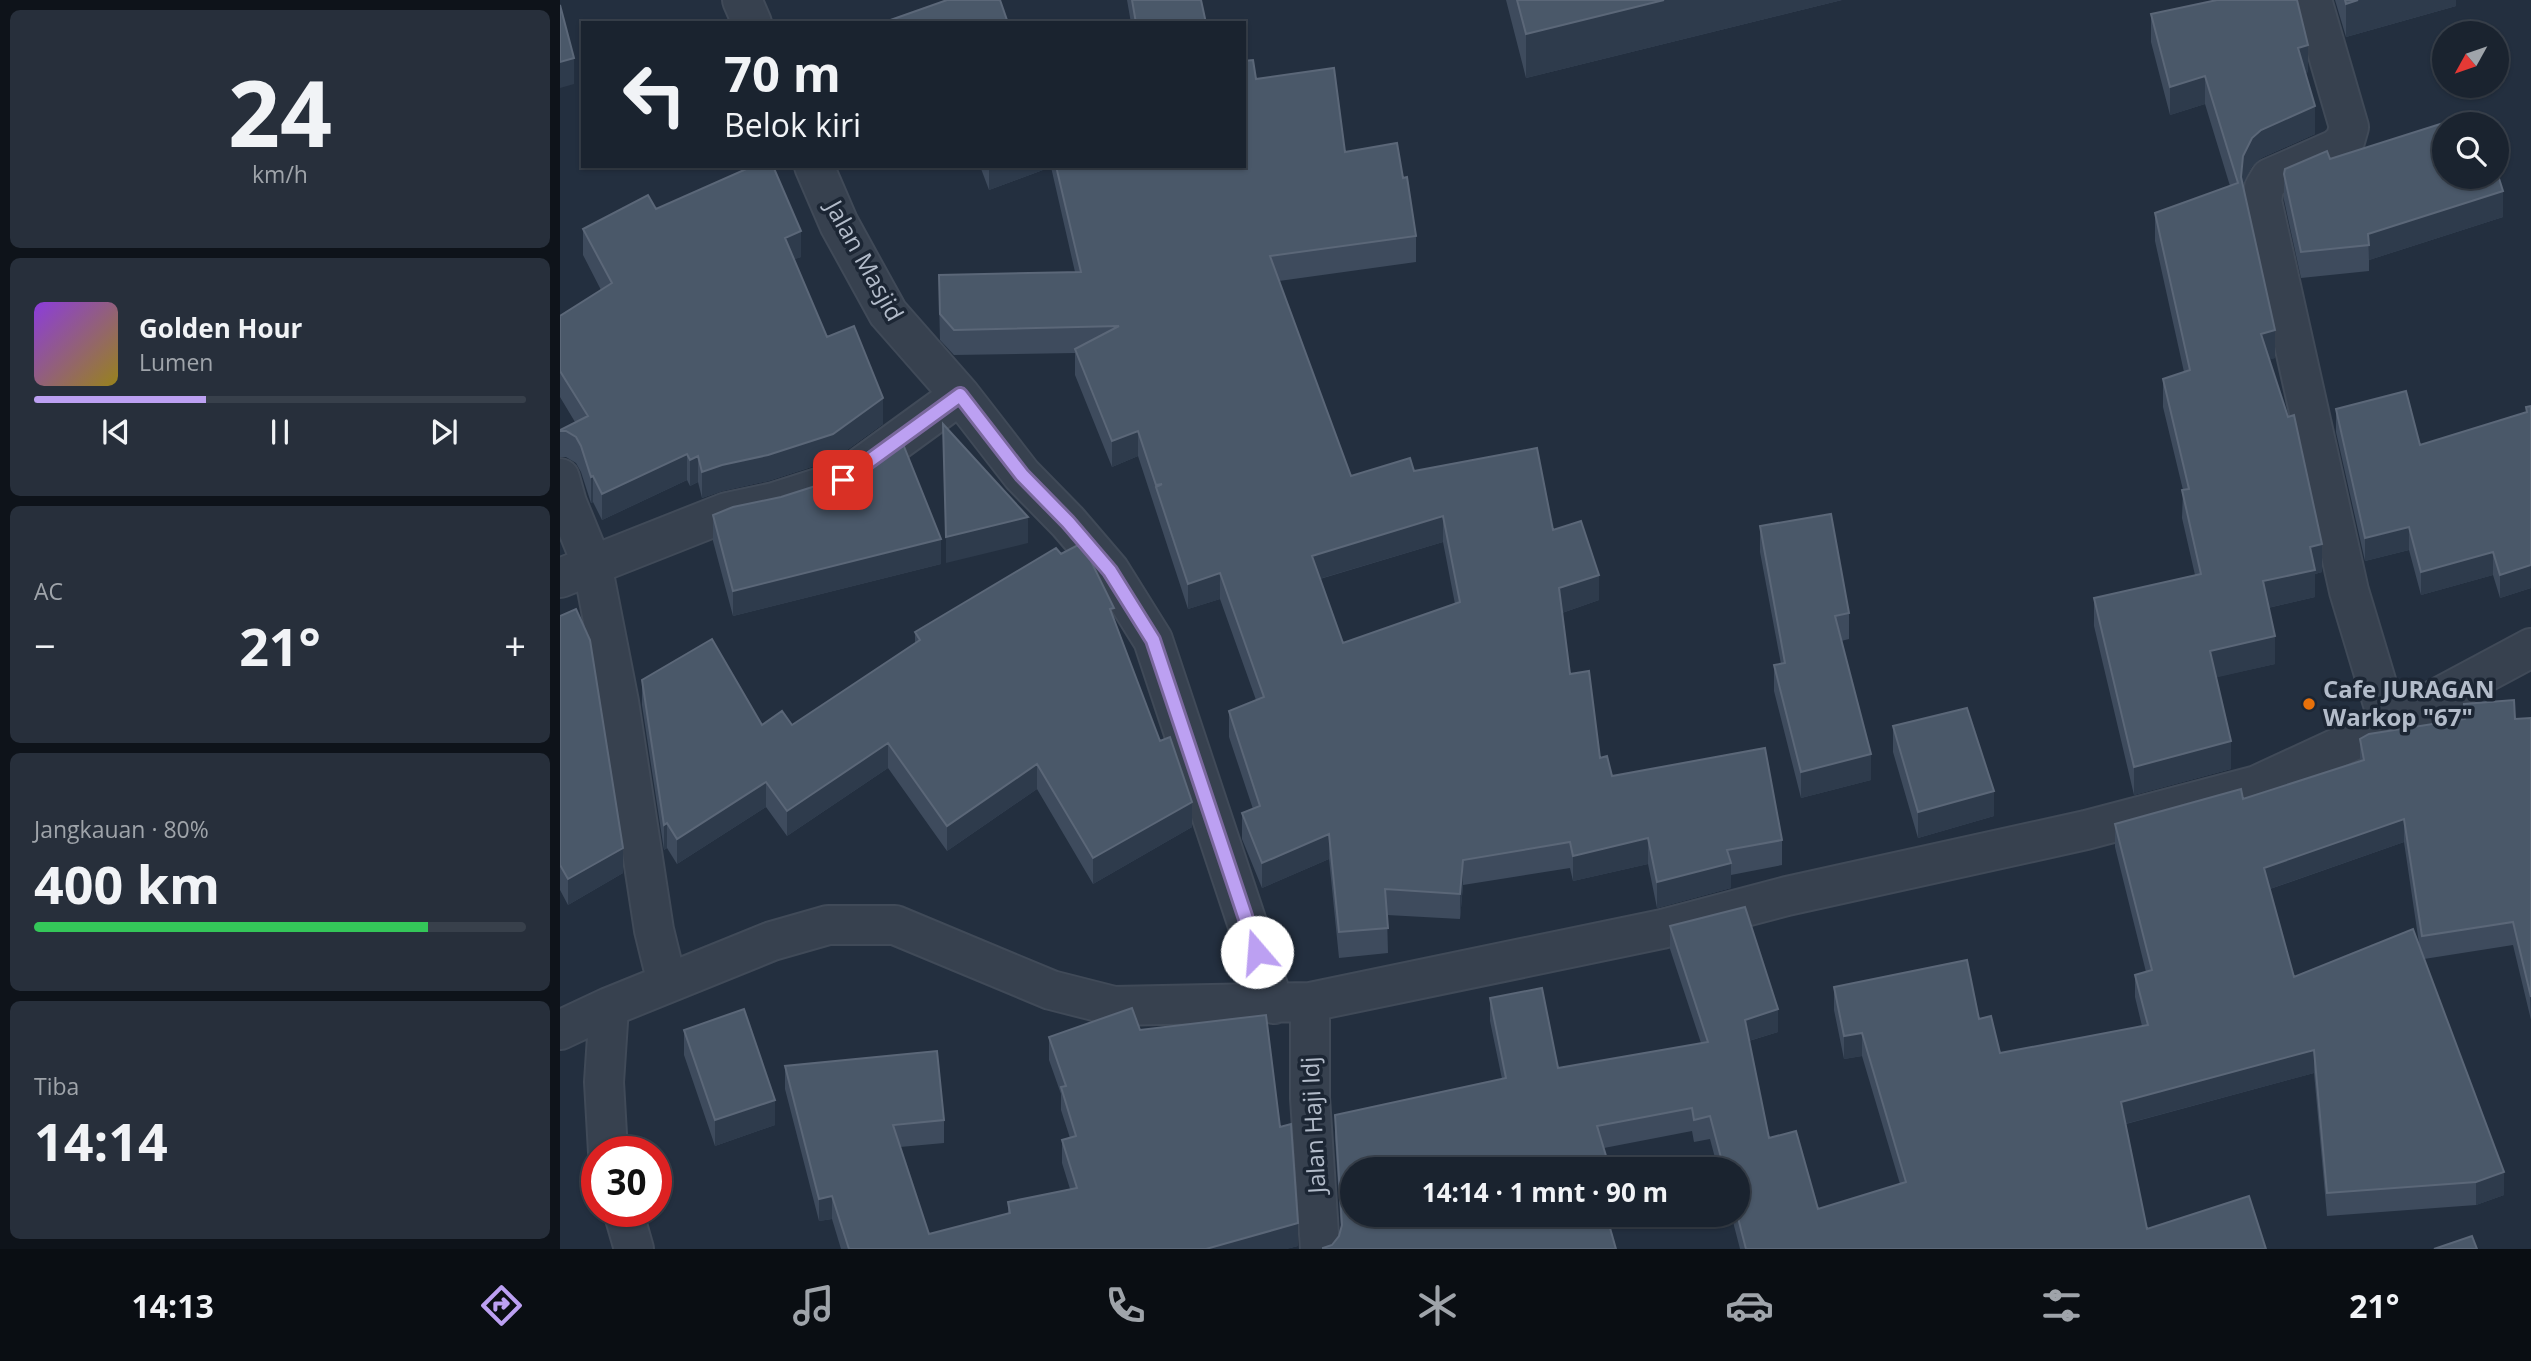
<!DOCTYPE html>
<html lang="id">
<head>
<meta charset="utf-8">
<style>
  :root { --surface:#1a232f; --page:#272f3b; --text:#f1f3f6; --muted:#9fa4aa; --line:#38404b; --accent:#bca0f2 }
  body { margin:0; font-family:"Open Sans",sans-serif; background:var(--page); color:var(--text); height:100vh; display:flex; flex-direction:column; font-size:26px; white-space:nowrap }
  * { box-sizing:border-box; margin:0 }
  p { font-size:23px; color:var(--muted) }
  .icon { flex:none; width:38px; height:38px; fill:none; stroke:currentColor; stroke-width:2; stroke-linecap:round; stroke-linejoin:round }
  .map { position:relative; flex:1; overflow:hidden }
  .drawer { display:flex; flex-direction:column; gap:10px; padding:10px; background:#0e131a; width:560px }
  .drawer>* { flex:none }
  .banner { position:absolute; left:21px; top:21px; width:665px; height:147px; border-radius:0px; box-shadow:0 2px 5px #0004,0 0 0 2px var(--line); background:#1a232f; color:var(--text); overflow:hidden }
  .needle { width:46px; rotate:230deg }
  .tools { position:absolute; left:1872px; top:21px; display:grid; gap:14px }
  .tools a { display:grid; place-items:center; width:77px; height:77px; border-radius:50%; background:var(--surface); box-shadow:0 2px 5px #0004,0 0 0 2px var(--line); font-size:35px }
  .speed { position:absolute; left:21px; top:1136px; display:flex; gap:14px; font-size:35px; font-weight:700; text-align:center }
  .speed>* { display:grid; place-content:center; width:91px; height:91px; border-radius:50%; background:var(--surface); box-shadow:0 2px 5px #0004,0 0 0 2px var(--line); line-height:1 }
  .speed .limit { border:10px solid #d22; background:#fff; color:#111 }
  .pin { position:absolute; display:grid; place-items:center; width:60px; height:60px; color:#fff; margin:-30px; border-radius:14px; box-shadow:0 4px 10px #0006 }
  .me { position:absolute; width:77px; margin:-38px; rotate:342deg; stroke-linejoin:round; filter:drop-shadow(0 0 5px #0008) }
  .turn { display:flex; align-items:center; gap:24px; height:147px; padding:0 28px; font-size:32px }
  .turn .icon { width:91px; height:91px; stroke-width:2.5 }
  .turn b { display:block; font-size:49px; line-height:60px }
  .big { font-size:52px; font-weight:700; line-height:1.1 }
  .drawer .card { flex:1; display:flex; flex-direction:column; justify-content:center; gap:10px; min-width:0; padding:0 24px; border-radius:10px; background:var(--page) }
  .drawer .dial { align-items:center; gap:0 }
  .dial b { font-size:91px; line-height:1 }
  .song { display:flex; align-items:center; gap:21px }
  .cover { width:84px; height:84px; border-radius:10px; background:linear-gradient(135deg,hsl(270 70% 55%),hsl(50 70% 35%)) }
  .played { height:7px; border-radius:4px; background:linear-gradient(90deg,var(--accent) 35%,var(--line) 35%) }
  .keys { display:flex; justify-content:space-around; direction:ltr }
  .heat { display:flex; justify-content:space-between; align-items:center; font-size:38px; direction:ltr }
  .charge { height:10px; border-radius:5px; background:linear-gradient(90deg,#34c759 80%,var(--line) 0) }
  .trip { position:absolute; left:780px; top:1157px; width:410px; height:70px; border-radius:35px; background:var(--surface); box-shadow:0 2px 5px #0004,0 0 0 2px var(--line); font-weight:700; line-height:70px; text-align:center }
  .menu { display:flex; height:112px; justify-content:space-around; align-items:center; background:#0a0e13; color:var(--muted) }
  .menu .icon { width:49px; height:49px }
  .menu .selected { color:var(--accent) }
  .menu b { font-size:32px; color:var(--text) }
  main { display:flex; flex:1; min-height:0 }
  .map>svg:first-child { display:block }
  .lines { fill:none; stroke-linecap:round; stroke-linejoin:round }
  .minor-casing { stroke:#404a58; stroke-width:42 }
  .minor { stroke:#37414f; stroke-width:38 }
  .wall { fill:#3e4b5d; fill-rule:evenodd }
  .shaded-wall { fill:#2e3b4c }
  .building { fill:#4a5869; stroke:#5b6778; stroke-width:2; fill-rule:evenodd }
  .route-casing { stroke:#7a689d; stroke-width:18 }
  .route { stroke:#bca0f2; stroke-width:12 }
  .food-dot { fill:#e8710a; stroke:#1c2634; stroke-width:2.5 }
  .labels { text-anchor:middle; stroke-width:7; stroke-linejoin:round; paint-order:stroke }
  .street-label { font-size:24px; fill:#b3bcca; stroke:#1c2634 }
  .poi-label { font-size:24px; font-weight:bold; fill:#b3bcca; stroke:#1c2634; text-anchor:start }
</style>
</head>
<body>
<main>
<section class="drawer">
<div class="card dial"><b>24</b><p>km/h</p></div>
<div class="card">
<div class="song"><i class="cover"></i><div><b>Golden Hour</b><p>Lumen</p></div></div>
<div class="played"></div>
<div class="keys"><svg class="icon" aria-label="previous" viewBox="0 0 24 24"><path d="M18 5L8 12l10 7zM5 5v14"/></svg><svg class="icon" aria-label="pause" viewBox="0 0 24 24"><path d="M8 5v14M16 5v14"/></svg><svg class="icon" aria-label="next" viewBox="0 0 24 24"><path d="M6 5l10 7-10 7zM19 5v14"/></svg></div>
</div>
<div class="card"><p>AC</p>
<div class="heat"><a>−</a><b class="big">21°</b><a>+</a></div>
</div>
<div class="card"><p>Jangkauan · 80%</p><b class="big">400 km</b><div class="charge"></div></div>
<div class="card"><p>Tiba</p><b class="big">14:14</b></div>
</section>
<div class="map">
<svg width="1971" height="1249" viewBox="0 0 1971 1249">
  <rect width="100%" height="100%" fill="#232f3f"/>
  <g class="lines">
    <g class="minor-casing">
      <path id="minor" d="M 182,0 L 192,23
        M 1752,0 L 1789,127 L 1785,141 L 1776,149 L 1710,178 L 1704,188 L 1702,201 L 1789,591 L 1829,724
        M 254,166 L 279,224 L 328,313 L 400,395 L 462,475 L 508,522 L 550,571 L 593,640 L 714,1004
        M 0,478 L 7,503 L 32,564 L 59,702 L 94,930 L 107,983
        M 0,578 L 167,512 L 214,502 L 283,480 L 400,395
        M 750,1002 L 750,1098 L 760,1249
        M 0,1030 L 49,1007 L 212,941 L 268,925 L 335,925 L 491,990 L 554,1006 L 750,1002 L 1102,929 L 1227,896 L 1526,830 L 1697,785 L 1829,724 L 1971,648
        M 48,1152 L 44,1082 L 49,1007
        M 63,1211 L 74,1249"/>
    </g>
    <use href="#minor" class="minor"/>
  </g>
  <path class="wall" d="M 567,0 L 641,0 L 646,23 L 571,23 Z
    M 946,0 L 1282,0 L 966,78 Z
    M 1775,0 L 1896,0 L 1896,6 L 1786,37 Z
    M 1591,14 L 1748,72 L 1745,73 L 1755,134 L 1701,158 L 1692,166 L 1683,184 L 1715,358 L 1709,359 L 1762,572 L 1755,574 L 1755,597 L 1708,608 L 1715,664 L 1656,677 L 1671,769 L 1574,795 L 1534,626 L 1534,598 L 1635,575 L 1622,518 L 1623,490 L 1603,407 L 1603,379 L 1624,372 L 1595,241 L 1595,213 L 1670,186 L 1645,104 L 1610,115 L 1591,42 Z
    M 696,79 L 785,152 L 843,178 L 856,236 L 856,262 L 719,281 L 791,476 L 854,471 L 993,530 L 1039,600 L 1002,613 L 1010,674 L 1040,758 L 1052,776 L 1222,840 L 1222,865 L 1171,875 L 1171,888 L 1097,908 L 1088,864 L 1013,881 L 1010,868 L 903,885 L 900,919 L 827,915 L 828,953 L 779,958 L 769,859 L 702,888 L 682,839 L 682,813 L 693,809 L 669,737 L 669,711 L 696,700 L 660,599 L 628,609 L 578,456 L 552,467 L 515,375 L 515,353 L 394,355 L 380,340 L 379,300 L 379,275 L 515,272 L 491,167 L 429,190 L 420,166 L 684,166 ZM 883,542 L 895,604 L 783,643 L 760,579 Z
    M 1770,159 L 1943,217 L 1809,260 L 1809,271 L 1741,278 L 1724,200 L 1724,174 Z
    M 96,209 L 241,257 L 234,259 L 267,337 L 323,424 L 273,460 L 208,481 L 162,491 L 142,498 L 138,482 L 130,486 L 127,480 L 42,520 L 33,502 L 31,503 L 21,472 L 16,463 L 6,457 L 0,457 L 0,430 L 15,422 L 0,397 L 0,316 L 41,290 L 23,255 L 23,229 Z
    M 1971,406 L 1971,588 L 1940,598 L 1933,575 L 1861,595 L 1849,550 L 1805,561 L 1776,432 L 1776,409 L 1860,445 L 1966,412 L 1966,407 Z
    M 153,515 L 381,564 L 173,616 L 153,541 Z
    M 1200,526 L 1289,613 L 1289,639 L 1281,641 L 1311,780 L 1241,798 L 1214,691 L 1214,665 L 1221,664 L 1200,552 Z
    M 0,616 L 63,873 L 8,905 L 0,890 Z
    M 554,618 L 632,827 L 533,884 L 477,789 L 387,851 L 328,768 L 227,836 L 206,807 L 117,864 L 107,848 L 104,850 L 82,705 L 82,680 L 202,725 L 232,725 L 355,643 L 355,632 Z
    M 1904,704 L 1955,719 L 1971,718 L 1971,1020 L 1953,945 L 1864,959 L 1944,1195 L 1916,1205 L 1767,1216 L 1754,1073 L 1566,1124 L 1587,1229 L 1706,1249 L 1180,1249 L 1171,1214 L 1178,1214 L 1178,1169 L 1158,1169 L 1150,1139 L 1134,1142 L 1132,1131 L 1044,1148 L 793,1169 L 1056,1249 L 763,1249 L 763,1248 L 772,1245 L 779,1236 L 781,1230 L 775,1138 L 775,1115 L 942,1079 L 930,1021 L 930,998 L 998,1068 L 1141,1043 L 1110,949 L 1110,926 L 1218,1032 L 1189,1041 L 1209,1138 L 1258,1209 L 1340,1184 L 1302,1056 L 1284,1059 L 1274,1010 L 1274,987 L 1419,1019 L 1440,1053 L 1582,1026 L 1575,997 L 1575,975 L 1586,972 L 1555,847 L 1555,824 L 1683,799 L 1800,761 L 1800,739 L 1904,719 ZM 1844,842 L 1860,950 L 1734,977 L 1710,889 Z
    M 1333,726 L 1434,816 L 1358,838 L 1333,752 Z
    M 124,1030 L 215,1125 L 155,1146 L 124,1055 Z
    M 580,1030 L 720,1127 L 738,1246 L 726,1249 L 281,1249 L 272,1219 L 259,1221 L 225,1089 L 225,1066 L 384,1120 L 384,1143 L 340,1147 L 369,1234 L 448,1214 L 448,1202 L 510,1189 L 502,1163 L 502,1140 L 510,1138 L 501,1110 L 501,1094 L 489,1060 L 489,1037 Z"/>
  <path class="shaded-wall" d="M 1104,0 L 1282,0 L 966,78 L 966,34 Z
    M 1798,0 L 1896,0 L 1896,6 L 1786,37 L 1786,4 Z
    M 1748,45 L 1748,72 L 1738,76 L 1738,48 Z
    M 14,58 L 14,84 L 0,88 L 0,62 Z
    M 1645,76 L 1645,104 L 1610,115 L 1610,87 Z
    M 1755,106 L 1755,134 L 1701,158 L 1692,166 L 1683,184 L 1681,177 L 1683,156 L 1692,138 L 1701,130 Z
    M 429,166 L 491,166 L 491,167 L 429,190 Z
    M 1943,191 L 1943,217 L 1809,260 L 1808,234 Z
    M 241,231 L 241,257 L 225,263 L 225,238 Z
    M 1715,330 L 1715,358 L 1701,362 L 1701,334 Z
    M 323,398 L 323,424 L 273,460 L 208,481 L 162,491 L 142,498 L 142,472 Z
    M 578,431 L 578,456 L 552,467 L 552,441 Z
    M 127,454 L 127,480 L 42,520 L 42,494 Z
    M 138,456 L 138,482 L 130,486 L 130,460 Z
    M 33,476 L 33,502 L 31,503 L 31,477 Z
    M 883,516 L 883,542 L 752,581 L 752,556 Z
    M 468,517 L 468,543 L 386,563 L 386,537 Z
    M 1849,527 L 1849,550 L 1805,561 L 1805,538 Z
    M 381,539 L 381,564 L 173,616 L 173,591 Z
    M 1762,544 L 1762,572 L 1755,574 L 1755,597 L 1703,609 L 1703,581 L 1750,547 Z
    M 1933,552 L 1933,575 L 1861,595 L 1861,572 Z
    M 1971,565 L 1971,588 L 1940,598 L 1940,575 Z
    M 660,573 L 660,599 L 628,609 L 628,584 Z
    M 1039,575 L 1039,600 L 999,614 L 999,588 Z
    M 1715,636 L 1715,664 L 1650,679 L 1650,651 Z
    M 1671,741 L 1671,769 L 1574,795 L 1574,767 Z
    M 328,743 L 328,768 L 227,836 L 227,811 Z
    M 1311,754 L 1311,780 L 1241,798 L 1241,772 Z
    M 477,764 L 477,789 L 387,851 L 387,826 Z
    M 206,782 L 206,807 L 117,864 L 117,839 Z
    M 1434,791 L 1434,816 L 1358,838 L 1358,812 Z
    M 632,802 L 632,827 L 533,884 L 533,858 Z
    M 1844,819 L 1844,842 L 1704,891 L 1704,868 Z
    M 107,823 L 107,848 L 104,850 L 104,825 Z
    M 769,834 L 769,859 L 702,888 L 702,863 Z
    M 1088,838 L 1088,864 L 1013,881 L 1013,856 Z
    M 63,848 L 63,873 L 8,905 L 8,879 Z
    M 903,860 L 903,885 L 900,919 L 900,894 Z
    M 1171,863 L 1171,888 L 1097,908 L 1097,882 Z
    M 1970,997 L 1971,997 L 1970,1020 Z
    M 1218,1009 L 1218,1032 L 1185,1042 L 1185,1020 Z
    M 1302,1033 L 1302,1056 L 1284,1059 L 1284,1036 Z
    M 1754,1050 L 1754,1073 L 1561,1125 L 1561,1102 Z
    M 215,1100 L 215,1125 L 155,1146 L 155,1120 Z
    M 1944,1172 L 1944,1195 L 1916,1205 L 1916,1182 Z
    M 272,1196 L 272,1219 L 259,1221 L 259,1199 Z
    M 738,1223 L 738,1246 L 726,1249 L 646,1249 Z"/>
  <path class="building" d="M 387,0 L 440,0 L 448,23 L 322,23 Z
    M 572,0 L 641,0 L 646,23 L 576,23 Z
    M 957,0 L 1104,0 L 966,34 Z
    M 1657,0 L 1737,0 L 1748,45 L 1738,48 L 1755,106 L 1701,130 L 1692,138 L 1683,156 L 1681,177 L 1715,330 L 1701,334 L 1728,417 L 1734,415 L 1762,544 L 1750,547 L 1755,570 L 1703,581 L 1715,636 L 1650,651 L 1671,741 L 1574,767 L 1534,598 L 1641,574 L 1622,490 L 1629,489 L 1603,379 L 1630,370 L 1595,213 L 1678,183 L 1645,76 L 1610,87 L 1591,14 Z
    M 1785,0 L 1798,0 L 1786,4 Z
    M 0,5 L 14,58 L 0,62 Z
    M 693,60 L 696,79 L 774,68 L 785,152 L 837,143 L 843,178 L 847,177 L 856,236 L 710,256 L 791,476 L 850,458 L 854,471 L 977,448 L 993,530 L 1021,521 L 1039,575 L 999,588 L 1010,674 L 1029,671 L 1040,758 L 1047,756 L 1052,776 L 1205,748 L 1222,840 L 1167,850 L 1171,863 L 1097,882 L 1088,838 L 1013,856 L 1010,842 L 903,860 L 900,894 L 825,889 L 828,928 L 779,932 L 769,834 L 702,863 L 682,813 L 700,806 L 669,711 L 704,697 L 660,573 L 628,584 L 596,487 L 602,484 L 596,485 L 578,431 L 552,441 L 515,349 L 559,326 L 394,330 L 380,314 L 379,275 L 521,272 L 496,166 L 684,166 L 684,61 ZM 883,516 L 900,602 L 783,643 L 752,556 Z
    M 1918,112 L 1922,124 L 1885,124 L 1885,177 L 1937,177 L 1937,172 L 1943,191 L 1808,234 L 1809,245 L 1741,252 L 1724,174 L 1725,169 L 1767,151 L 1770,159 Z
    M 193,166 L 213,166 L 241,231 L 225,238 L 267,337 L 294,326 L 323,398 L 273,434 L 208,455 L 162,465 L 142,472 L 138,456 L 130,460 L 127,454 L 42,494 L 33,476 L 31,477 L 21,446 L 16,437 L 6,431 L 0,431 L 0,430 L 28,416 L 0,371 L 0,316 L 52,283 L 23,229 L 88,195 L 96,209 Z
    M 1846,391 L 1860,445 L 1967,412 L 1966,407 L 1971,406 L 1971,565 L 1940,575 L 1933,552 L 1861,572 L 1849,527 L 1805,538 L 1776,409 Z
    M 383,424 L 468,517 L 386,537 Z
    M 341,439 L 381,539 L 173,591 L 153,515 L 173,507 L 221,497 L 290,475 Z
    M 1271,514 L 1289,613 L 1275,616 L 1311,754 L 1241,772 L 1214,665 L 1225,663 L 1200,526 Z
    M 520,544 L 526,551 L 554,608 L 550,609 L 600,741 L 610,737 L 632,802 L 533,858 L 477,764 L 387,826 L 328,743 L 227,811 L 206,782 L 117,839 L 107,823 L 104,825 L 82,680 L 152,639 L 202,725 L 222,711 L 232,725 L 360,640 L 355,632 L 496,548 L 501,554 Z
    M 16,609 L 30,640 L 63,848 L 8,879 L 0,865 L 0,616 Z
    M 1954,700 L 1955,719 L 1971,718 L 1971,997 L 1953,922 L 1862,936 L 1844,819 L 1704,868 L 1734,977 L 1853,929 L 1944,1172 L 1916,1182 L 1767,1193 L 1754,1050 L 1561,1102 L 1587,1229 L 1689,1196 L 1706,1249 L 1186,1249 L 1177,1214 L 1178,1169 L 1164,1169 L 1150,1116 L 1134,1120 L 1132,1108 L 1037,1126 L 1050,1169 L 793,1169 L 793,1214 L 1046,1214 L 1056,1249 L 763,1249 L 763,1248 L 772,1245 L 779,1236 L 782,1225 L 775,1115 L 946,1078 L 930,998 L 982,988 L 998,1068 L 1148,1042 L 1110,926 L 1185,907 L 1218,1009 L 1185,1020 L 1209,1138 L 1236,1131 L 1258,1209 L 1346,1182 L 1302,1033 L 1284,1036 L 1274,987 L 1407,960 L 1419,1019 L 1431,1016 L 1440,1053 L 1588,1025 L 1575,975 L 1592,970 L 1555,824 L 1681,789 L 1683,799 L 1804,760 L 1800,739 L 1809,734 L 1905,719 L 1904,704 Z
    M 1407,708 L 1434,791 L 1358,812 L 1333,726 Z
    M 572,1008 L 580,1030 L 706,1015 L 720,1127 L 731,1124 L 738,1223 L 646,1249 L 289,1249 L 272,1196 L 259,1199 L 225,1066 L 377,1051 L 384,1120 L 333,1125 L 369,1234 L 450,1213 L 448,1202 L 517,1188 L 502,1140 L 516,1136 L 501,1087 L 506,1086 L 489,1037 Z
    M 184,1009 L 215,1100 L 155,1120 L 124,1030 Z
    M 1912,1236 L 1917,1249 L 1874,1249 Z"/>
  <g class="lines">
    <g class="route-casing">
      <path id="route" d="M 283,480 L 400,395 L 462,475 L 508,522 L 550,571 L 593,640 L 697,952"/>
    </g>
    <use href="#route" class="route"/>
  </g>
  <circle class="food-dot" cx="1749" cy="704" r="7"/>
  <g class="labels">
    <g class="street-label">
      <text transform="translate(304 261) rotate(61)" y="8">Jalan Masjid</text>
      <text transform="translate(754 1125) rotate(-93)" y="8">Jalan Haji Idj</text>
    </g>
    <g class="poi-label">
      <text x="1763" y="698">Cafe JURAGAN<tspan x="1763" dy="28">Warkop "67"</tspan></text>
    </g>
  </g>
</svg>
<div class="tools">
<a><svg class="needle" viewBox="-14 -14 28 28"><path d="M0-13l5 13h-10z" fill="#e53935"/><path d="M0 13l5-13h-10z" fill="#9fa4aa"/></svg></a>
<a><svg class="icon" aria-label="search" viewBox="0 0 24 24"><circle cx="10" cy="10" r="6"/><path d="M15 15l6 6"/></svg></a>
</div>
<div class="speed"><div class="limit">30</div></div>
<div class="pin" style="left:283px;top:480px;background:#d93025"><svg class="icon" aria-label="arrive" viewBox="0 0 24 24"><path d="M6 21V4h12l-3 4 3 4H6"/></svg></div>
<svg class="me" style="left:697px;top:952px" viewBox="-20 -20 40 40"><circle r="19" fill="#fff"/><path d="M0-13L10 11 0 6-10 11z" fill="#bca0f2"/></svg>
<div class="trip">14:14 · 1 mnt · 90 m</div>
<div class="banner">
<div class="turn"><svg class="icon" aria-label="left" viewBox="0 0 24 24"><path d="M17 20v-9H6M10 6l-5 5 5 5"/></svg><div><b>70 m</b>Belok kiri</div></div>
</div>
</div>
</main>
<nav class="menu">
<b>14:13</b>
<svg class="icon selected" aria-label="directions" viewBox="0 0 24 24"><path d="M12 3l9 9-9 9-9-9zM9 14v-3h6M13 9l2 2-2 2"/></svg>
<svg class="icon" aria-label="music" viewBox="0 0 24 24"><path d="M9 18V5l10-2v13"/><circle cx="6" cy="18" r="3"/><circle cx="16" cy="16" r="3"/></svg>
<svg class="icon" aria-label="phone" viewBox="0 0 24 24"><path d="M5 4h4l2 5-3 2q2 4 5 5l2-3 5 2v4C11 20 4 13 5 4z"/></svg>
<svg class="icon" aria-label="climate" viewBox="0 0 24 24"><path d="M12 3v18M4 7l16 10M4 17L20 7"/></svg>
<svg class="icon" aria-label="car" viewBox="0 0 24 24"><path d="M5 17H2v-5l4-1 3-4h7l3 4 3 1v5h-3M9 17h6M6 11h13"/><circle cx="7" cy="17" r="2"/><circle cx="17" cy="17" r="2"/></svg>
<svg class="icon" aria-label="filters" viewBox="0 0 24 24"><path d="M4 7h16M4 17h16"/><circle cx="9" cy="7" r="2"/><circle cx="15" cy="17" r="2"/></svg>
<b>21°</b>
</nav>
</body>
</html>
